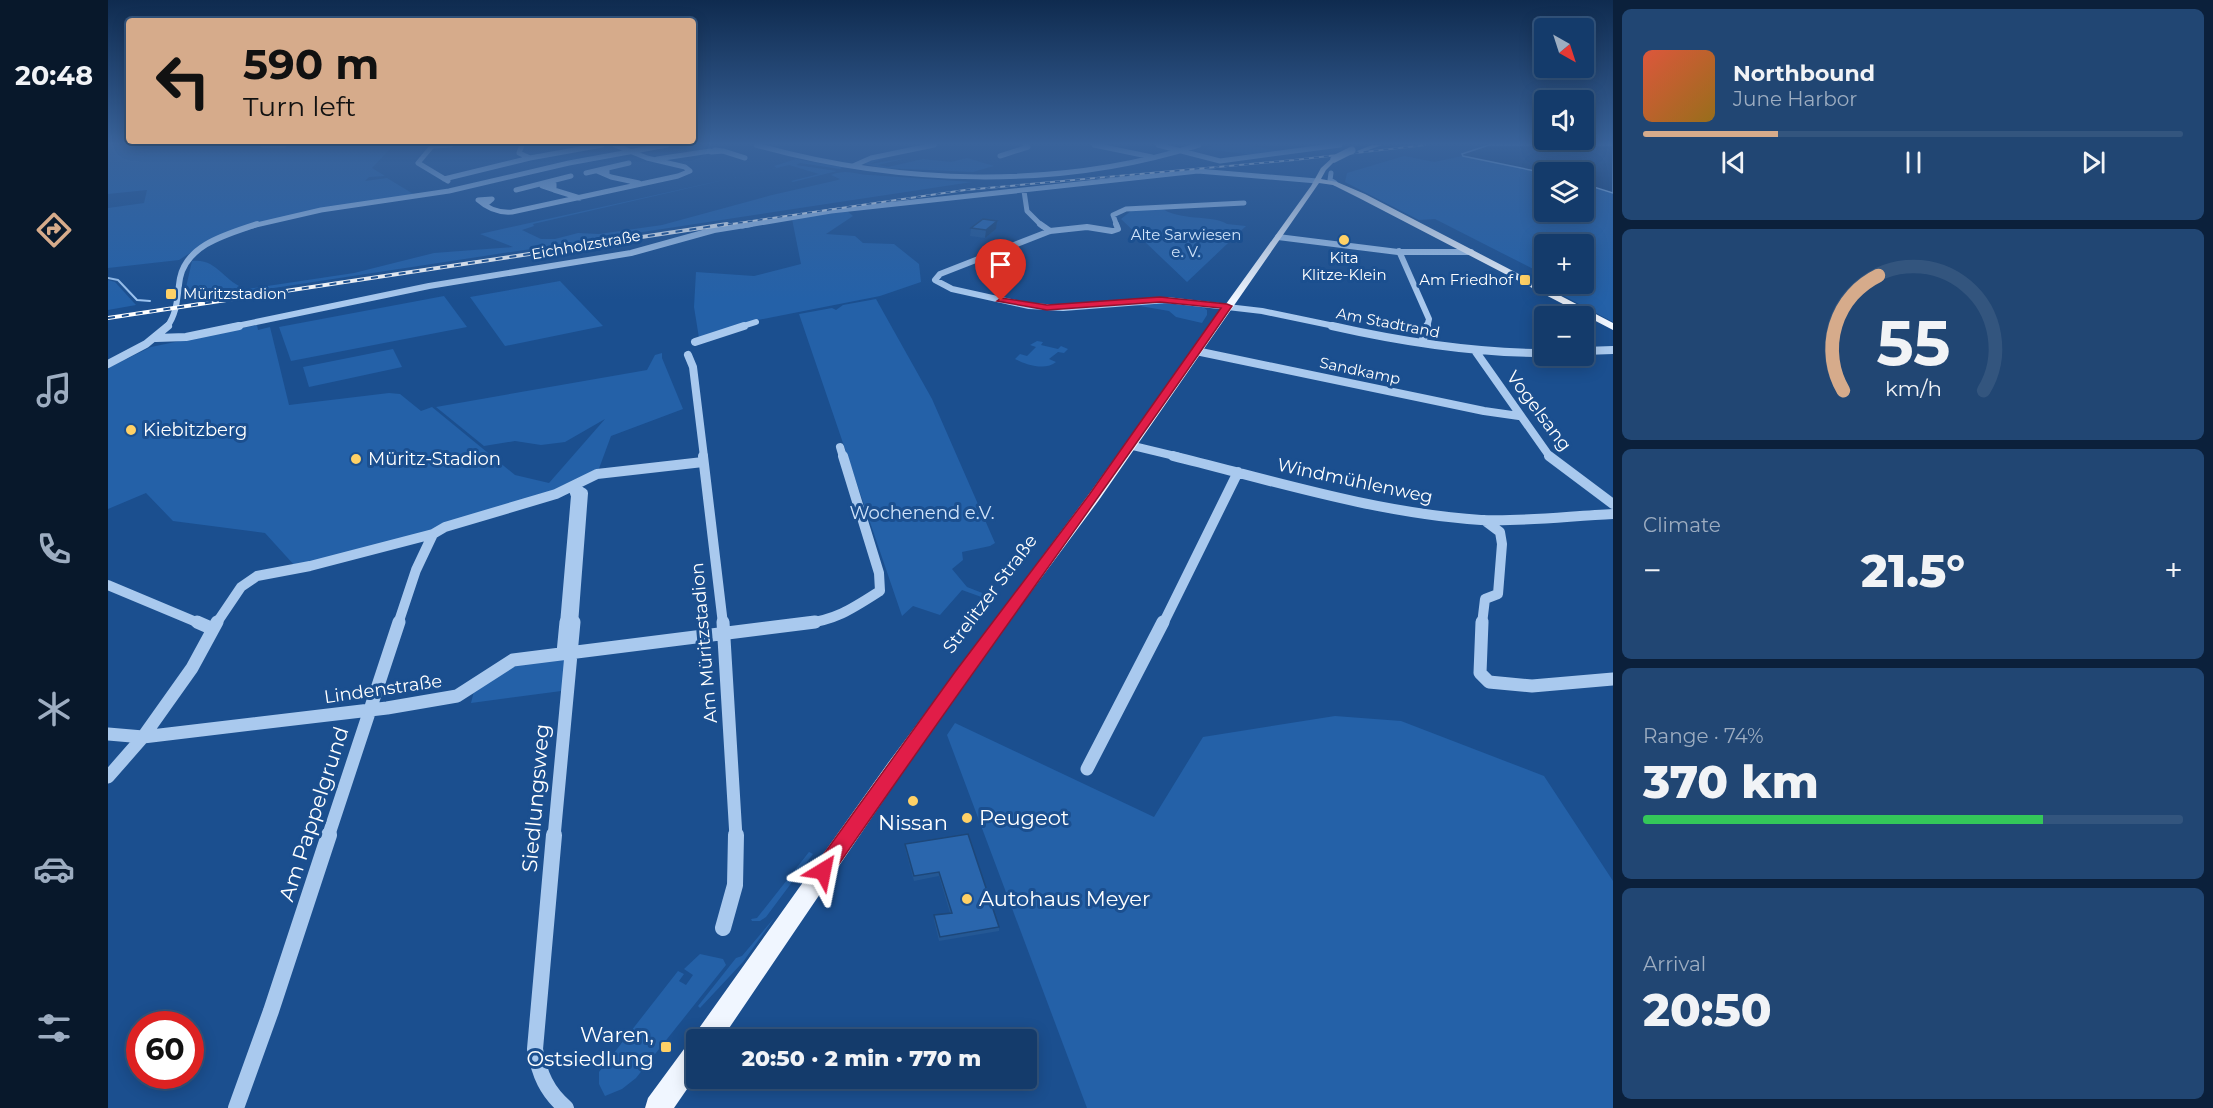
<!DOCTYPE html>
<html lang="en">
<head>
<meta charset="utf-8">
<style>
  :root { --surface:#143b6b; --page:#214673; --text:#f1f3f6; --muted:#9dadc1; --line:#33557e; --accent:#d6ab8b }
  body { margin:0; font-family:Montserrat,sans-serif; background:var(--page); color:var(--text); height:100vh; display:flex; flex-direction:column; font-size:22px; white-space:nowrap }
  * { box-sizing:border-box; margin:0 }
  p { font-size:20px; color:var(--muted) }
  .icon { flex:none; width:33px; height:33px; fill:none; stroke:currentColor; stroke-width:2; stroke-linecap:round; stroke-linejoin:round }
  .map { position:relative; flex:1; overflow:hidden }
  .sheet { display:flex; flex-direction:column; gap:9px; padding:9px; background:#0b203b; width:600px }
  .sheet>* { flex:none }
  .top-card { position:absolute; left:18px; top:18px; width:570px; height:126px; border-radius:6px; box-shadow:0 3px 15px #0003,0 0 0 2px var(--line); background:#d6ab8b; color:#111; overflow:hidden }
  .needle { width:39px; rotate:141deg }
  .tools { position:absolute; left:1426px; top:18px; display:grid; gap:12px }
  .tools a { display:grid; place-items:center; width:60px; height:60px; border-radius:6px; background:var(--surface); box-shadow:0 3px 15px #0003,0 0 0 2px var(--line); font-size:30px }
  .speed { position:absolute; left:18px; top:1011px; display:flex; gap:12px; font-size:30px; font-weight:700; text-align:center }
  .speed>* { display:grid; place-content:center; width:78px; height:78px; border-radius:50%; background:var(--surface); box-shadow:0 3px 15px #0003,0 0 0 2px var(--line); line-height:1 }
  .speed .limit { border:9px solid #d22; background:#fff; color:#111 }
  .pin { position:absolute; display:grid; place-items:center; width:51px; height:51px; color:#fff; margin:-62px -26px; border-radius:50% 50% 50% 0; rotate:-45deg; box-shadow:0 0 6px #0007 }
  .pin .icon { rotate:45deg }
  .me { position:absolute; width:66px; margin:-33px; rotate:35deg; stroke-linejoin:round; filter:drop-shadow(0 0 4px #0008) }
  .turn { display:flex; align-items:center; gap:21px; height:126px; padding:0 18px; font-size:27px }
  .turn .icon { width:78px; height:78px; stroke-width:2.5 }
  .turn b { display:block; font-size:42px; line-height:51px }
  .big { font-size:45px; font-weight:800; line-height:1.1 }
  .sheet .widget { flex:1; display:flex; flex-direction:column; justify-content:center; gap:9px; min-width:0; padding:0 21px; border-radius:9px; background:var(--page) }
  .sheet .dial { align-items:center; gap:0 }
  .dial svg { height:156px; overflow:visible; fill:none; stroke:var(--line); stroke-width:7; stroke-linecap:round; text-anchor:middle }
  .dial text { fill:var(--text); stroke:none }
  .song { display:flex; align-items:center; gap:18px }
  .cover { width:72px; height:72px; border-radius:9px; background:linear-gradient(135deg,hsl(10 70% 55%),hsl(40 70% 35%)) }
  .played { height:6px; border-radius:3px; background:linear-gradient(90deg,var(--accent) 25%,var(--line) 25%) }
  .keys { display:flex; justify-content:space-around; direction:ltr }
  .heat { display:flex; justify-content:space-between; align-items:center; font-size:33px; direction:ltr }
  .charge { height:9px; border-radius:4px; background:linear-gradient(90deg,#34c759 74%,var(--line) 0) }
  .trip { position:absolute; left:578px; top:1029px; width:351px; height:60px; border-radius:6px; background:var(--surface); box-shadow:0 3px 15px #0003,0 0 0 2px var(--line); font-weight:800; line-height:60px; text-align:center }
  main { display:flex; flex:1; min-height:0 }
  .tab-bar { display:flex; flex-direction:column; width:108px; justify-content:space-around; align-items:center; background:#08182b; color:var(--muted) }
  .tab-bar .icon { width:42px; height:42px }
  .tab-bar .on { color:var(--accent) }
  .tab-bar b { font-size:27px; color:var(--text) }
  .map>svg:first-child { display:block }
  .green { fill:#2461a8 }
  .water { fill:#123a6d; stroke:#9cc4f0; stroke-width:1.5 }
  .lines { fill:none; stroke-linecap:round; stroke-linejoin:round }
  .stream { stroke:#9cc4f0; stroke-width:2 }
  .minor-far5 { stroke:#a9c9ee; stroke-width:5 }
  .minor-far4 { stroke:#a9c9ee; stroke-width:6 }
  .minor-far3 { stroke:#a9c9ee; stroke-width:8 }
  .minor-far2 { stroke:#a9c9ee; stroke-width:10 }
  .minor-far1 { stroke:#a9c9ee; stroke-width:13 }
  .minor { stroke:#a9c9ee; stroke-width:16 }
  .major { fill:#f0f6ff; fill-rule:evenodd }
  .rail-far1-casing { stroke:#fff; stroke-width:2 }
  .rail-casing { stroke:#fff; stroke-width:4 }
  .rail-far1 { stroke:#1b4f8f; stroke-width:1.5; stroke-dasharray:5; stroke-linecap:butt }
  .rail { stroke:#1b4f8f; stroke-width:2; stroke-dasharray:7; stroke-linecap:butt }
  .major-bridge { stroke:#f0f6ff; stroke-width:7 }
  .wall { fill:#245895 }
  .shaded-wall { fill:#1d4779 }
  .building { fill:#2a66ad; stroke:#1d4779; stroke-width:1.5 }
  .route { fill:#e11d48; stroke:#92132f; stroke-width:1.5 }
  .poi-dot { fill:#ffd166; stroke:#1b4f8f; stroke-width:2 }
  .labels { text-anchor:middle; stroke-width:6; stroke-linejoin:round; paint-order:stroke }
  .far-park-label { font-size:15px; fill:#cfe3fa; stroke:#1b4f8f }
  .far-street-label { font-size:15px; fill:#fff; stroke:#1b4f8f }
  .far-poi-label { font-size:15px; fill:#fff; stroke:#1b4f8f }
  .street-label { font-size:18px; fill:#fff; stroke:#1b4f8f }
  .poi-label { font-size:18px; fill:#fff; stroke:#1b4f8f; text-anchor:start }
  .park-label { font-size:18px; fill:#cfe3fa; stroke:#1b4f8f }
  .near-street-label { font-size:21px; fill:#fff; stroke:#1b4f8f }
  .near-poi-label { font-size:21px; fill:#fff; stroke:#1b4f8f; text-anchor:start }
</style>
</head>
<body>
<main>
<nav class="tab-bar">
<b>20:48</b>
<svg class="icon on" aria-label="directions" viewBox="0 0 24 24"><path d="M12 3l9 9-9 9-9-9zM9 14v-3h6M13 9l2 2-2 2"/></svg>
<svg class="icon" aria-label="music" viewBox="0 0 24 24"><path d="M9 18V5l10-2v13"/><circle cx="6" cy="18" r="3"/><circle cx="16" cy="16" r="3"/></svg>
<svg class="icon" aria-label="phone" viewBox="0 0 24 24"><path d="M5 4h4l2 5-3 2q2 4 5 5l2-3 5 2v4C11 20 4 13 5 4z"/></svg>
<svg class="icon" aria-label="climate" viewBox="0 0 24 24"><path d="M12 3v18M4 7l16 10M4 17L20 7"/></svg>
<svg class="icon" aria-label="car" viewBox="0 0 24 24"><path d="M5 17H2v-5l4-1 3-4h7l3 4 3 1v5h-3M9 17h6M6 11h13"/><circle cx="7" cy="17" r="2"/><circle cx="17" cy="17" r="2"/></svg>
<svg class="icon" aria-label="filters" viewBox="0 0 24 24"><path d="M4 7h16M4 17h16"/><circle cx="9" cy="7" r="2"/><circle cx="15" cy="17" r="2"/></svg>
</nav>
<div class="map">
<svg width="1505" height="1108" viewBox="0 0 1505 1108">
  <rect width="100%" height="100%" fill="#1b4f8f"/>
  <path class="green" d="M 0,145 L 392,145 L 283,148 L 264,168 L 277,176 L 261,177 L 257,181 L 279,178 L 307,195 L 193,213 L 96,244 L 71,260 L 0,268 L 0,208 L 36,203 L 39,190 L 0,194 Z
    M 1107,145 L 1136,145 L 1185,153 L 1154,156 L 1097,149 Z
    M 1296,156 L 1326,162 L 1355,156 L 1437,173 L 1437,212 L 1476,212 L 1476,184 L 1505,193 L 1505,322 L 1437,286 L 1476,284 L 1476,244 L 1437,244 L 1437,275 L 1327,219 L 1311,220 L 1237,182 L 1239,173 Z
    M 780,157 L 761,164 L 799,158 L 770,165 L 780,167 L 815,159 L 843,162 L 859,158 L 886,166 L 865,172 L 775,168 L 756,164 L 761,161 Z
    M 688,159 L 734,167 L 732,169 L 692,163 L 688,165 L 729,171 L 685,182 L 683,181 L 711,174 L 681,165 L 425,224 L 426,226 L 414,230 L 433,239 L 447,239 L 470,233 L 491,234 L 554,225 L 664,195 L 730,180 L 732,179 L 723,175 C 740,168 751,176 762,175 L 864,182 L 86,300 L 85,297 L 76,296 L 84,261 C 110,258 116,283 139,289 L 246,273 L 326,253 L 405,247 L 372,234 L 669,168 L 666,166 Z
    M 1052,207 C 1071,222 1103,214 1119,224 L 1138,226 L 1079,282 L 1013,219 L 1024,210 Z
    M 738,210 L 745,216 L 718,234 L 747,236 L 755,243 L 786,244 L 811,264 L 813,282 L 772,296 L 640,322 L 591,338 L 586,307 L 588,272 L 646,276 L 693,264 L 684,219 Z
    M 0,280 L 7,282 L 28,305 L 0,310 Z
    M 452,281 L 495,326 L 397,346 L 362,297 Z
    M 336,296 L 359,327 L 183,361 L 171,327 Z
    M 768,299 L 824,399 L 887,543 L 882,546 L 854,552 L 855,560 L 844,569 L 859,587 L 882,596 L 879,599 L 854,590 L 832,615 L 805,606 L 794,616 L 691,314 L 724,308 L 728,310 L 735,305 Z
    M 1054,302 L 1095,307 L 1099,310 L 1099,315 L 1094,323 L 1068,317 L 1061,311 L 1020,304 Z
    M 149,325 L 150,330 L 162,327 L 181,405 L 281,393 L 292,394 L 313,411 L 324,407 L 407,475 L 441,483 L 497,419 L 457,442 L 433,445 L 407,441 L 376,446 L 328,407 L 539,370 L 547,355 L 554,353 L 554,358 L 575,409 L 503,436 L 489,474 L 465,487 L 337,527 L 187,566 L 157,533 L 65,521 L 38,493 L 0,509 L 0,368 L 43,347 Z
    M 929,341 L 935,342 L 933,345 L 950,349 L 953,346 L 960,349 L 956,353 L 950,352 L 941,359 L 948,362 C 938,371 918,365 907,359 L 912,354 L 919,356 L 928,347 L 922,345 Z
    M 285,349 L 294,367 L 201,387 L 195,367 Z
    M 464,652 L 461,690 L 363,703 L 367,687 L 405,660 Z
    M 1227,716 L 1293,721 L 1436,776 L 1505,881 L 1505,1108 L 979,1108 L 839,735 L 847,723 L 1046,817 L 1095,737 Z
    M 701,852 L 705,854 L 658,917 L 652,921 L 644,921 L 643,919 L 649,918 Z
    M 667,917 L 635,962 L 592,1008 L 590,1006 L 628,958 L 634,956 Z
    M 592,954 L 615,959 L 618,965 L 528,1078 L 514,1089 L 497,1096 L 491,1084 L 491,1072 L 570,971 L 576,974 L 571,981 L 578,985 L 585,975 L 576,969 Z"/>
  <path class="water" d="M 1381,145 L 1505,145 L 1505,193 L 1476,184 L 1476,172 L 1437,173 L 1355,156 L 1354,154 Z"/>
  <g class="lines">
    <path class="stream" d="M 0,278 L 10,280 L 29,300 L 42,301"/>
    <path class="minor-far5" d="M 155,145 L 176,145
      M 325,145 L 310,163 L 340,181
      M 414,145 L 411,153 L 422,158
      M 648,145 C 790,185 950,190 1091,145
      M 986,145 L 1044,157
      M 1050,145 L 1112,161 L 1232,145
      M 324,146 L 343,145
      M 607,150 L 615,151 L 603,152 Z
      M 615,151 L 637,158
      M 892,156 L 920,147 L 918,145
      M 549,159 L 602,151
      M 745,166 L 763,158 L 826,145
      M 478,173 L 521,163
      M 1223,173 L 1222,180 L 1227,183
      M 499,175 L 499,170 L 489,171 L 503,177 L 531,183
      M 336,179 L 422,158 L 494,145
      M 446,184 L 446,190 L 434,186 Z
      M 408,190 L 463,176
      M 446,190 L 472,198
      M 916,191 L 919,211 L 934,226
      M 377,205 L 384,199 L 370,200 C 380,209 391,213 404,212 L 570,176 L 582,171 L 577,167 L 539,158 L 507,145
      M 144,226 L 213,210 L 341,191 L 461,163 L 559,145
      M 634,226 L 723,211 L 1090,171 L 1209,181
      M 1009,226 L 1005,215 L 1018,209 L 1136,203"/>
    <path class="minor-far4" d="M 932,224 L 942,231
      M 1008,224 L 1010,229 L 1004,231 L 979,227 L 942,231 L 832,274 L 827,280 L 844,289 L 921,306 L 955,308 L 1059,300 L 1154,311 L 1231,327
      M 1170,237 L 1290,252 L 1363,252
      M 1291,251 L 1321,319 L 1319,327
      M 59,327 C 70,312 69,296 72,278 C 79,244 120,234 149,224
      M 124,327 L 321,286 L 523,253 L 606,230 L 643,224
      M 632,327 L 648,322"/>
    <path class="minor-far3" d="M 1224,326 C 1295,342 1364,353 1437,353
      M 48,338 L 78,337 L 131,326
      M 587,342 L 636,326
      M 1314,343 L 1319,326
      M 1088,351 L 1376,411 L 1411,416
      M 1476,351 L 1505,350
      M 1368,352 L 1442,457
      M 580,355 L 585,367 L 596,457
      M 0,364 L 38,344 L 60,326
      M 1021,445 L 1071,457
      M 732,447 L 735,457"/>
    <path class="minor-far2" d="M 595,456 L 615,624
      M 1065,456 C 1166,481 1268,513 1373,520 C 1415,522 1462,516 1505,514
      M 1441,456 L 1505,504
      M 465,487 L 475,493 L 465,624
      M 0,585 L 93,624
      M 108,624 L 133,587 L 149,576 L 202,566 L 325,534 L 337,527 L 448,494 L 489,474 L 595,462
      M 290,624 L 308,570 L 325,534
      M 457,624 L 468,496 L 465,487
      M 695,624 C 728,620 744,609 772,591 L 771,573 L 735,456
      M 1055,624 L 1130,472
      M 1374,624 L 1377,599 L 1390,594 L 1394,544 L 1392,532 L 1376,520"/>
    <path class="minor-far1" d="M 89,622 L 105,629
      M 615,622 L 628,837
      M 1374,622 L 1372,673 L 1381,682 L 1424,686 L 1505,679
      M 455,653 L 458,622
      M 0,734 L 35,737 L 279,708 L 349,696 L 405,660 L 707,622
      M 979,769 L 1055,622
      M 0,777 L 35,737 L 84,668 L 109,622
      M 220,837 L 291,622
      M 446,837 L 466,622"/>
    <path class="minor" d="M 446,835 L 427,1049 C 431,1074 439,1092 458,1108
      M 615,928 L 627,885 L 628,835
      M 128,1108 L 163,1011 L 221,835"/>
    <path class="major" d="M 1264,145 L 1274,145 L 1252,153 L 1249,151 Z
      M 1224,158 L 1229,159 L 1218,170 L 1213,179 L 1229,182 L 1257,194 L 1505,323 L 1505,330 L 1251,198 L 1225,185 L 1211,183 L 991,500 L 911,608 L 794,773 L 613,1040 L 588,1040 L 588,1076 L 566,1108 L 537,1108 L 540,1098 L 579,1045 L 586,1042 L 589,1031 L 780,763 L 981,494 L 1203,186 L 1213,168 Z"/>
    <g class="rail-far1-casing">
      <path id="rail-far1" d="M 610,226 L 857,190 L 1186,160 L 1317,145"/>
    </g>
    <g class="rail-casing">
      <path id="rail" d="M 0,318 L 619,224"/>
    </g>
    <use href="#rail-far1" class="rail-far1"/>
    <use href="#rail" class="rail"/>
    <path class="major-bridge" d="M 1226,159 L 1244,150"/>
  </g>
  <path class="wall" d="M 863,228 L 888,229 L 877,238 L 862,236 Z
    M 860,834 L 891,927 L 891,931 L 831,941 L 826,920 L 826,915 L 842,913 L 831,876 L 806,881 L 797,848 L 797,844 Z"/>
  <path class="shaded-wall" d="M 889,221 L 888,229 L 877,238 L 878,230 Z"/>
  <path class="building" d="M 875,219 L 889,221 L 878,230 L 863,228 Z
    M 860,834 L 891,927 L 832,937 L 826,915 L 844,913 L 831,872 L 806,876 L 797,844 Z"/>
  <linearGradient id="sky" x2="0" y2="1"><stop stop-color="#0f2b4f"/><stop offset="0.48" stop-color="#39639b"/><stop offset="1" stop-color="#39639b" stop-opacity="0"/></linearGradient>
  <rect width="1505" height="300" fill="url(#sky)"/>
  <path class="route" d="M 1052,297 L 1119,304 L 1124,306 C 992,498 854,685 722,877 L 715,879 L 708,877 L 705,871 L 708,865 L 847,672 L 981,495 L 1113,308 L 1052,302 L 939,310 L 889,301 L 893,298 L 939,305 Z"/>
  <g class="poi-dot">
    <circle cx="1236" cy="240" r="6"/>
    <rect x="1411" y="274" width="12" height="12" rx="3"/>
    <rect x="57" y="288" width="12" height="12" rx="3"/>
    <circle cx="23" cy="430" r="6"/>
    <circle cx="248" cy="459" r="6"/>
    <circle cx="805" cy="801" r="6"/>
    <circle cx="859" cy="818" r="6"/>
    <circle cx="859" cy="899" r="6"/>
    <rect x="552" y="1041" width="12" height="12" rx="3"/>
  </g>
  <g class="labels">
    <g class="far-park-label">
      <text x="1078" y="240">Alte Sarwiesen<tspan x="1078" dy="17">e. V.</tspan></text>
    </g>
    <g class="far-street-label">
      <text transform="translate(478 245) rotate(-10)" y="5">Eichholzstraße</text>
      <text transform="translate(1280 323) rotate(11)" y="5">Am Stadtrand</text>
      <text transform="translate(1252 371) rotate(12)" y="5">Sandkamp</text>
    </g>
    <g class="far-poi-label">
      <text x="1236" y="263">Kita<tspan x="1236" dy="17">Klitze-Klein</tspan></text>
      <text x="1405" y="285" text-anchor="end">Am Friedhof</text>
      <text x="75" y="299" text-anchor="start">Müritzstadion</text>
    </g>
    <g class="street-label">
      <text transform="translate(1431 411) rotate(53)" y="6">Vogelsang</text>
      <text transform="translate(1247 481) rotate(12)" y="6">Windmühlenweg</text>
      <text transform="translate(882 594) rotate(-53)" y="6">Strelitzer Straße</text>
      <text transform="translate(596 643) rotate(-95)" y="6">Am Müritzstadion</text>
      <text transform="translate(275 689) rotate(-8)" y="6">Lindenstraße</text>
    </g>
    <g class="poi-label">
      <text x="35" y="436">Kiebitzberg</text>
      <text x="260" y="465">Müritz-Stadion</text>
    </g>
    <g class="park-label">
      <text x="814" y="519">Wochenend e.V.</text>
    </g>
    <g class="near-street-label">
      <text transform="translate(428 798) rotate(-85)" y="7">Siedlungsweg</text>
      <text transform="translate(206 814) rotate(-72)" y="7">Am Pappelgrund</text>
    </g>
    <g class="near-poi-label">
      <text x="871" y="825">Peugeot</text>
      <text x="805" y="830" text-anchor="middle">Nissan</text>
      <text x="871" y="906">Autohaus Meyer</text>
      <text x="546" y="1042" text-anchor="end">Waren,<tspan x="546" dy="24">Ostsiedlung</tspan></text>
    </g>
  </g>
</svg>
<div class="tools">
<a><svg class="needle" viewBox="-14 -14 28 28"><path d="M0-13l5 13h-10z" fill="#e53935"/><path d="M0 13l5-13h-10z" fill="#9dadc1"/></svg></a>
<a><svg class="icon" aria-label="sound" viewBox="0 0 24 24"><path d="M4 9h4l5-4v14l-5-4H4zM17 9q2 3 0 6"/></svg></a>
<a><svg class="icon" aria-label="layers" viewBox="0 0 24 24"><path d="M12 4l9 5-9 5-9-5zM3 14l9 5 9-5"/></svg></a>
<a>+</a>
<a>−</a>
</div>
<div class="speed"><div class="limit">60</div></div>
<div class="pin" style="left:893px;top:301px;background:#d93025"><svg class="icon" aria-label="arrive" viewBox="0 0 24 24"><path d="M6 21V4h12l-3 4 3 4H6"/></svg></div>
<svg class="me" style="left:715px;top:871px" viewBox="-20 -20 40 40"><path d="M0-17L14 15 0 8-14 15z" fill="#e11d48" stroke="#fff" stroke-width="4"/></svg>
<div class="trip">20:50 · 2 min · 770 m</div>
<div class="top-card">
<div class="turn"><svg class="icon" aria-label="left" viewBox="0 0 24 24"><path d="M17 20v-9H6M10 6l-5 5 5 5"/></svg><div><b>590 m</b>Turn left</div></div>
</div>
</div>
<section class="sheet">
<div class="widget">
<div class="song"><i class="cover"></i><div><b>Northbound</b><p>June Harbor</p></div></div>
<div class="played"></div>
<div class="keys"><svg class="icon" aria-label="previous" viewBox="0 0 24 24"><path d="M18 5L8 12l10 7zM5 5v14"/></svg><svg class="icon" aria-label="pause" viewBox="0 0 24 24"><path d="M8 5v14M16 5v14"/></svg><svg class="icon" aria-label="next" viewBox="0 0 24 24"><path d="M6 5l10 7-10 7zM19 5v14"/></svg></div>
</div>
<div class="widget dial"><svg viewBox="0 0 100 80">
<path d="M14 69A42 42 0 1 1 86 69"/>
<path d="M14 69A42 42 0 0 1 32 10" stroke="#d6ab8b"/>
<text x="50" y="56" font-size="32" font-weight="700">55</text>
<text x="50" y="72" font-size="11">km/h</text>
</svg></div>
<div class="widget"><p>Climate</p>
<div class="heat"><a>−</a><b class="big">21.5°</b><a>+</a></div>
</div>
<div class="widget"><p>Range · 74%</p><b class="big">370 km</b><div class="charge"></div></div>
<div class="widget"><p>Arrival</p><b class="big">20:50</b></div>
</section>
</main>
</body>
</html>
